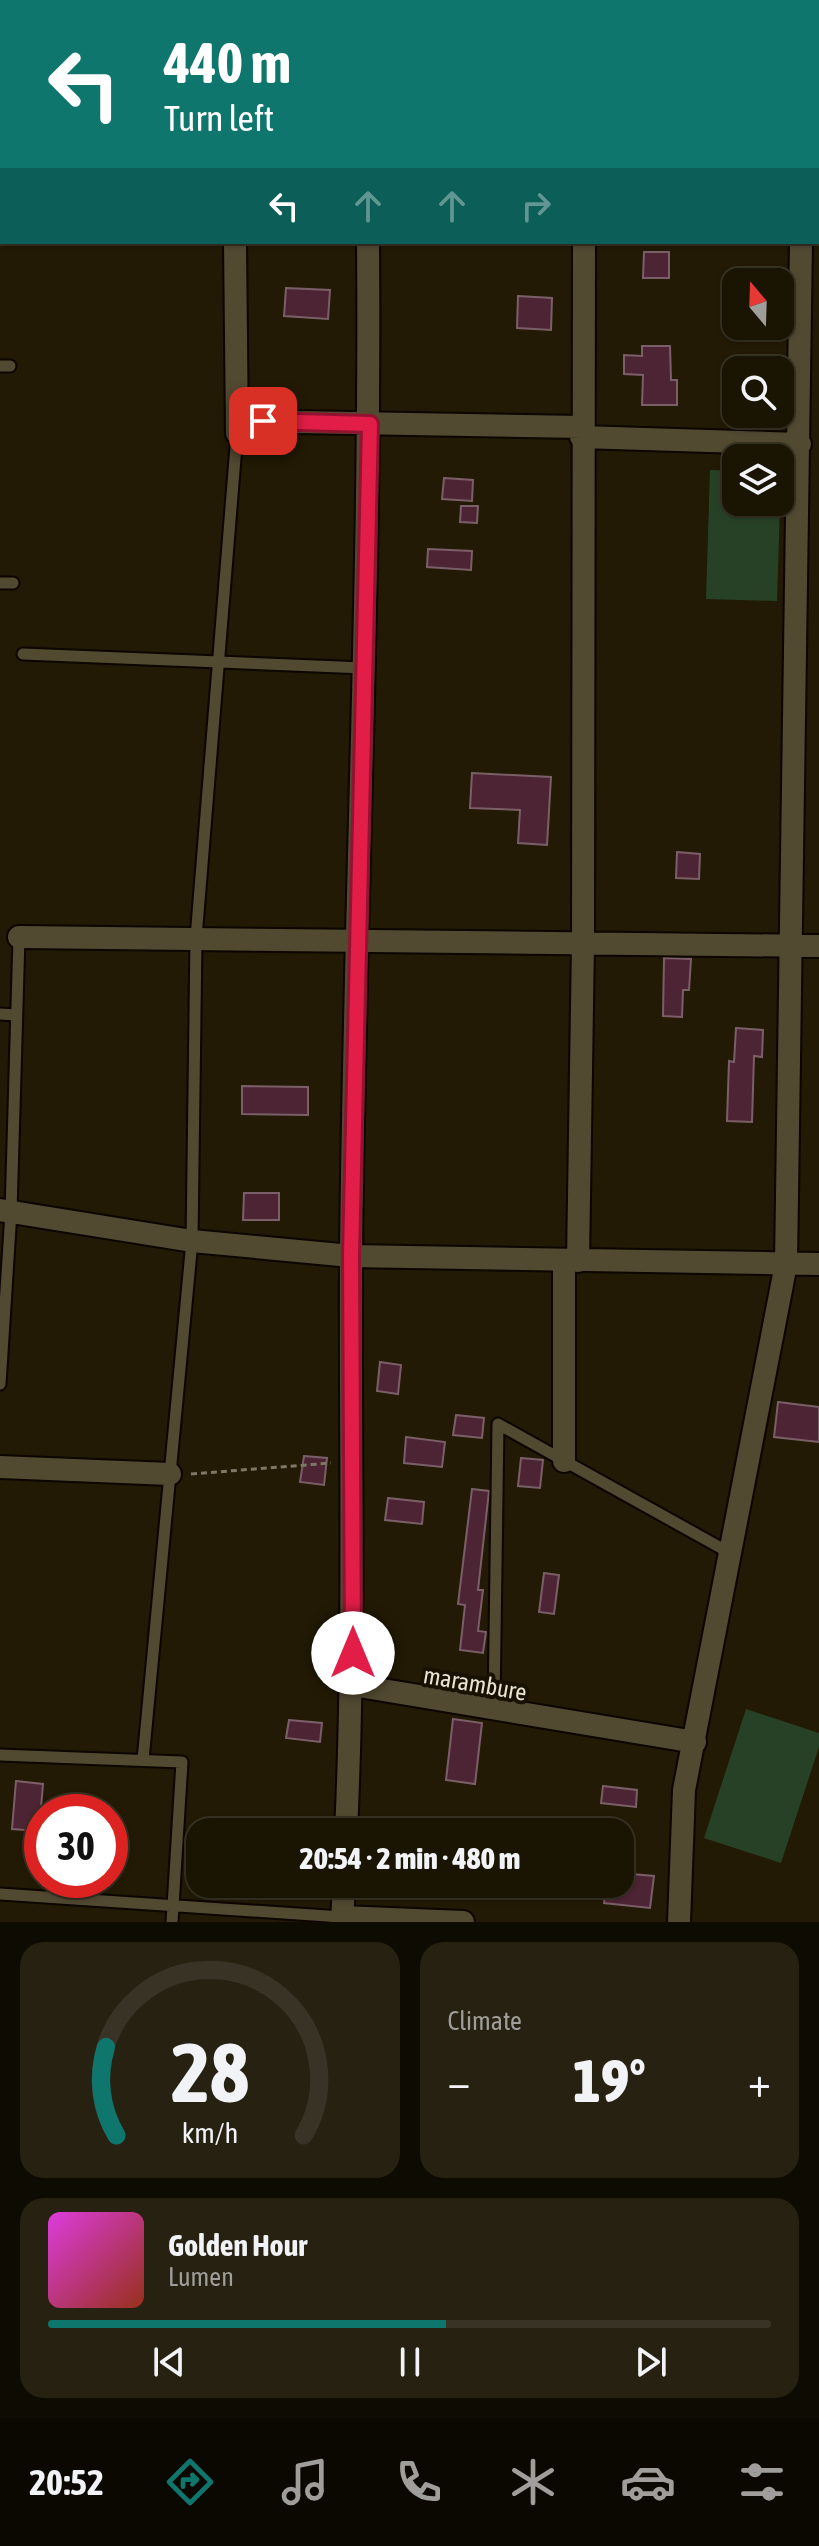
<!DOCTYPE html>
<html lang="en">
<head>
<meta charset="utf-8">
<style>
  :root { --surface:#1a1403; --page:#272112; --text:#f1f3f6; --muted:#9f9e9a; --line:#383325; --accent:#0f766e }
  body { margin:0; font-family:"Asap Condensed",sans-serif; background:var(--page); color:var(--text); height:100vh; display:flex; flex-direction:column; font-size:30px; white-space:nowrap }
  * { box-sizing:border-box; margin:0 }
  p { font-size:26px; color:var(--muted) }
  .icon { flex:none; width:44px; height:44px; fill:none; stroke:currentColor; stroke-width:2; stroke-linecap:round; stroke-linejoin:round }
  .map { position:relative; height:1922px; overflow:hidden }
  .sheet { display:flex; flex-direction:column; gap:20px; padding:20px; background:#0e0b02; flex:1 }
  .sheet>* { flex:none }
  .banner { position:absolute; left:0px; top:0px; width:820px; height:244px; box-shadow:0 2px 6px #0004,0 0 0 2px var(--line); background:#0f766e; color:#fff; overflow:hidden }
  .needle { width:52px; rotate:341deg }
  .fabs { position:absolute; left:722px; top:268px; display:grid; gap:16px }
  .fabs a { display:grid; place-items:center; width:72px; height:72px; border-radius:16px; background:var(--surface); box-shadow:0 2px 6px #0004,0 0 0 2px var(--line); font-size:40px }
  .speed { position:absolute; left:24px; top:1794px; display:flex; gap:16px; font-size:40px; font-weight:700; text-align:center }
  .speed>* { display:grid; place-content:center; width:104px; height:104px; border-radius:50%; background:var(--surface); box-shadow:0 2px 6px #0004,0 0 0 2px var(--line); line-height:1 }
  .speed .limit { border:12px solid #d22; background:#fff; color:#111 }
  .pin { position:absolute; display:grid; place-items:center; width:68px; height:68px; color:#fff; margin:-34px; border-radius:16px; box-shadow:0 4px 12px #0006 }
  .me { position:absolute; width:88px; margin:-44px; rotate:0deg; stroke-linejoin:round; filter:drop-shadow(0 0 6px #0008) }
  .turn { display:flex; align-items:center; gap:28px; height:168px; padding:0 32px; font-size:36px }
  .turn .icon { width:104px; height:104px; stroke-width:2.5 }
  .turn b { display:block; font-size:56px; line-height:68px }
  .lanes { display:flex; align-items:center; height:76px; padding:0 32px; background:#0003; justify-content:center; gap:40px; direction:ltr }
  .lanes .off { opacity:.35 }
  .big { font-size:60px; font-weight:800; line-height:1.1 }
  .sheet .tile { flex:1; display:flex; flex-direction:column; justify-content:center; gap:12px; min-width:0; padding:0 28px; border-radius:24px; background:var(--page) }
  .sheet .dial { align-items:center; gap:0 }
  .dial svg { height:208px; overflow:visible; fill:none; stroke:var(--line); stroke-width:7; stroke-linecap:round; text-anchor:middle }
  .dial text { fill:var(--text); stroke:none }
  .song { display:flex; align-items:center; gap:24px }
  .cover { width:96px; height:96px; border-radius:12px; background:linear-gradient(135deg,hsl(300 70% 55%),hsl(10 70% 35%)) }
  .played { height:8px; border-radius:4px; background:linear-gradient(90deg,var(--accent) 55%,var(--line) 55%) }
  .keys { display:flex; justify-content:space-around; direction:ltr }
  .heat { display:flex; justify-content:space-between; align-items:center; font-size:44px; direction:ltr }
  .sheet .tiles { flex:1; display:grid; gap:20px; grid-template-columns:1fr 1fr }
  .tile:last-child { grid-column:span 2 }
  .trip { position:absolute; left:186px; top:1818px; width:448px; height:80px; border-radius:24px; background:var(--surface); box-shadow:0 2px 6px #0004,0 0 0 2px var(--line); font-weight:800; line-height:80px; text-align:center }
  .tabs { display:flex; height:128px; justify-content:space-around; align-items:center; background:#0a0801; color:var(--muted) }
  .tabs .icon { width:56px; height:56px }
  .tabs .on { color:var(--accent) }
  .tabs b { font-size:36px; color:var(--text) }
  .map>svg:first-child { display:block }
  .garden { fill:#274126 }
  .building { fill:#4c2433; stroke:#7b5f68; stroke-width:2 }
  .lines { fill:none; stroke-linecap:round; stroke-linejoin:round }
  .lane-casing { stroke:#0c0500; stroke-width:15 }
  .street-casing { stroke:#0c0500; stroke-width:26 }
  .path { stroke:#7e7765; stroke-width:3; stroke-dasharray:6 4; stroke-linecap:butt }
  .lane { stroke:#524931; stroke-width:11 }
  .street { stroke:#524931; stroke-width:22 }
  .route-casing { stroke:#92132f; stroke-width:20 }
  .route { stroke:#e11d48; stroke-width:14 }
  .labels { text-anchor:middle; stroke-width:8; stroke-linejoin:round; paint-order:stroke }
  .street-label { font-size:24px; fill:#e8e3d5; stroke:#191100 }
</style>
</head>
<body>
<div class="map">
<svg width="819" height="1922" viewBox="0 0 819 1922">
  <rect width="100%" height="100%" fill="#221a04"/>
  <path class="garden" d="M 710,470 L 736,471 L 736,502 L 780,502 L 781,472 L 777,601 L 706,599 Z
    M 746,1709 L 819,1733 L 819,1747 L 781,1863 L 704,1838 Z"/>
  <path class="building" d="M 644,252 L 669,252 L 669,278 L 643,278 Z
    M 286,288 L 330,290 L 328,319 L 284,316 Z
    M 518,296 L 552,298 L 551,330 L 517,328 Z
    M 642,346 L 670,346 L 671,380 L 677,380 L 677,405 L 642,405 L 643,375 L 624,374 L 624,355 L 642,356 Z
    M 444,478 L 473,480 L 472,501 L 442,499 Z
    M 461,506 L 478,506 L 477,523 L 460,522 Z
    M 428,549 L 472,551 L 471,570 L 427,567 Z
    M 472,773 L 551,777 L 547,845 L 518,843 L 520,810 L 470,808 Z
    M 677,852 L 700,854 L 699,879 L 676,878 Z
    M 664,958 L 691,959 L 689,990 L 683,990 L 682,1017 L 663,1016 Z
    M 736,1028 L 763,1030 L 762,1057 L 754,1056 L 752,1122 L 727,1121 L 729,1061 L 734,1062 Z
    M 242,1086 L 308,1087 L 308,1115 L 242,1114 Z
    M 244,1193 L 279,1193 L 279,1220 L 243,1220 Z
    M 380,1362 L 401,1365 L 398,1394 L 377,1391 Z
    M 778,1402 L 819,1407 L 819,1442 L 774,1437 Z
    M 456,1415 L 484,1418 L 482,1438 L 453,1435 Z
    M 406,1437 L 445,1442 L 442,1467 L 404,1463 Z
    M 304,1456 L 327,1458 L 324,1485 L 300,1482 Z
    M 521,1458 L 543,1460 L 540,1488 L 518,1486 Z
    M 472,1489 L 489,1491 L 478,1590 L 483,1590 L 478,1631 L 486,1632 L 483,1653 L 460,1650 L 465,1605 L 458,1604 Z
    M 388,1498 L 424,1502 L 422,1524 L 385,1520 Z
    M 544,1573 L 559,1575 L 554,1614 L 539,1612 Z
    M 453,1719 L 482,1723 L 475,1784 L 446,1780 Z
    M 289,1720 L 322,1723 L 320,1742 L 286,1738 Z
    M 16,1781 L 43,1784 L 39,1831 L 12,1829 Z
    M 603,1786 L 637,1790 L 636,1807 L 601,1803 Z
    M 620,1873 L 654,1876 L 650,1908 L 604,1903 L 607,1884 L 620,1884 Z"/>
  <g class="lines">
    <g class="lane-casing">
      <path id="lane" d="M 0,366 L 10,366
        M 0,583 L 13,583
        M 23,654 L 364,668
        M 0,1014 L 16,1015
        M 0,1384 L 11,1212 L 19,937
        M 494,1707 L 498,1424 L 730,1553
        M 0,1755 L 182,1762 L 172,1922
        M 143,1760 L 192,1241 L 196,938 L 237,434
        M 0,1894 L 342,1917"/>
    </g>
    <g class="street-casing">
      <path id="street" d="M 233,0 L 233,2
        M 365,0 L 365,2
        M 588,2 L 588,0
        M 803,2 L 803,0
        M 235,242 L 237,433
        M 237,421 L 582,427
        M 581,437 L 800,444
        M 19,937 L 819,946
        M 0,1210 L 192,1241 L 351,1256 L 819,1264
        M 564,1261 L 564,1461
        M 578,1261 L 583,943 L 584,242
        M 0,1467 L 170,1474
        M 353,1685 L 695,1742
        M 346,1832 C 355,1640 350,1449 351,1257 C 354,918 371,580 368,242
        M 342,1917 L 463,1922
        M 342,1922 L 344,1884
        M 679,1922 L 684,1790 L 786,1264 L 801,242"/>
    </g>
    <path class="path" d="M 191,1474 L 331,1463"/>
    <use href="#lane" class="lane"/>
    <use href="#street" class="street"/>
  </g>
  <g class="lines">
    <g class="route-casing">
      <path id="route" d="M 263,421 L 370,424 L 351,1256 L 353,1653"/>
    </g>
    <use href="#route" class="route"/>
  </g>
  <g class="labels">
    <g class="street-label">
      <text transform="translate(475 1684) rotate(10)" y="8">marambure</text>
    </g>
  </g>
</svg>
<div class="fabs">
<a><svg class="needle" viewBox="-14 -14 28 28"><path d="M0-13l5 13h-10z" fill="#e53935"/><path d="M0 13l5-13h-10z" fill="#9f9e9a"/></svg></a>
<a><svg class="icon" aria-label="search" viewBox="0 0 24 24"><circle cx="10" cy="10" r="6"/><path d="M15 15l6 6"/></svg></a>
<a><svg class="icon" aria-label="layers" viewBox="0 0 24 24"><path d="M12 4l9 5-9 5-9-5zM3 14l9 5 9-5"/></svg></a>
</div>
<div class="speed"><div class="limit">30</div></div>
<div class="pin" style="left:263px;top:421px;background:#d93025"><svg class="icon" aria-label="arrive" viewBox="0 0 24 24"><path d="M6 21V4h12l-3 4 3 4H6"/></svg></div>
<svg class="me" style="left:353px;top:1653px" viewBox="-20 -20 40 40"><circle r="19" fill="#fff"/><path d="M0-13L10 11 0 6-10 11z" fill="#e11d48"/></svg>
<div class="trip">20:54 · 2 min · 480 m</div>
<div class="banner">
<div class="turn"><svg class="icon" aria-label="left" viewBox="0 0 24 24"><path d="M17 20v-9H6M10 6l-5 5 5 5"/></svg><div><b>440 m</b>Turn left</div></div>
<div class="lanes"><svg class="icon" aria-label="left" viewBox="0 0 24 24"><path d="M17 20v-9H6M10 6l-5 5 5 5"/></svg><svg class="icon off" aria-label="ahead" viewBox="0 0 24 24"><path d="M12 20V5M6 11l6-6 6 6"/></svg><svg class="icon off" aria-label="ahead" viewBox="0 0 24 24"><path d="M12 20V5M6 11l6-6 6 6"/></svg><svg class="icon off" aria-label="right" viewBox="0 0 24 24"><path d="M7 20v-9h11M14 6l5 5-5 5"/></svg></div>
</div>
</div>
<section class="sheet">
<div class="tiles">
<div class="tile dial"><svg viewBox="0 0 100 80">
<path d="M14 69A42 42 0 1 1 86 69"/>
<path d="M14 69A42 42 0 0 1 10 35" stroke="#0f766e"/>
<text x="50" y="56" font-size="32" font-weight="700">28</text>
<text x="50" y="72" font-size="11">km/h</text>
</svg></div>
<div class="tile"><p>Climate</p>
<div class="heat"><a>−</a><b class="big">19°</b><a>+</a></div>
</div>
<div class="tile">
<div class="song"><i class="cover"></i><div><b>Golden Hour</b><p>Lumen</p></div></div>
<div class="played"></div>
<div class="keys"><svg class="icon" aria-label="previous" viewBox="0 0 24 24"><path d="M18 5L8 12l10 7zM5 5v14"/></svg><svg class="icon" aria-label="pause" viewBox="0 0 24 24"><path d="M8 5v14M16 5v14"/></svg><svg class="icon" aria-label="next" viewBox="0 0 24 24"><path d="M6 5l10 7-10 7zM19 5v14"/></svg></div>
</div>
</div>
</section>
<nav class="tabs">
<b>20:52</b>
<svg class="icon on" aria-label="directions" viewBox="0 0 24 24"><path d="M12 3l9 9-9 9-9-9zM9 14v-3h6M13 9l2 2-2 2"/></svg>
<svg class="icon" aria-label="music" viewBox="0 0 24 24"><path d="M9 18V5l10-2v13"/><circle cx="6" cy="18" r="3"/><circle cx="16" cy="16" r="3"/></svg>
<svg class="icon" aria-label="phone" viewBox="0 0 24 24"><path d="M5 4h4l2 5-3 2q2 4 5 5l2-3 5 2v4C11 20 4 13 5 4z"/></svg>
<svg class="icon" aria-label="climate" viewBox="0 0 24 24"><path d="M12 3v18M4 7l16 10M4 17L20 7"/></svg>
<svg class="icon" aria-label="car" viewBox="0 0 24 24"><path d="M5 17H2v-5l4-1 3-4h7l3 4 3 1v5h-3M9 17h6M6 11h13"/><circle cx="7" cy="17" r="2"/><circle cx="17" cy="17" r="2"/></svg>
<svg class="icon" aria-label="filters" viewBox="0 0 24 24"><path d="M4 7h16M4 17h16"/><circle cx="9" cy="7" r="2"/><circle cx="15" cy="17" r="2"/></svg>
</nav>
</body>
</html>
